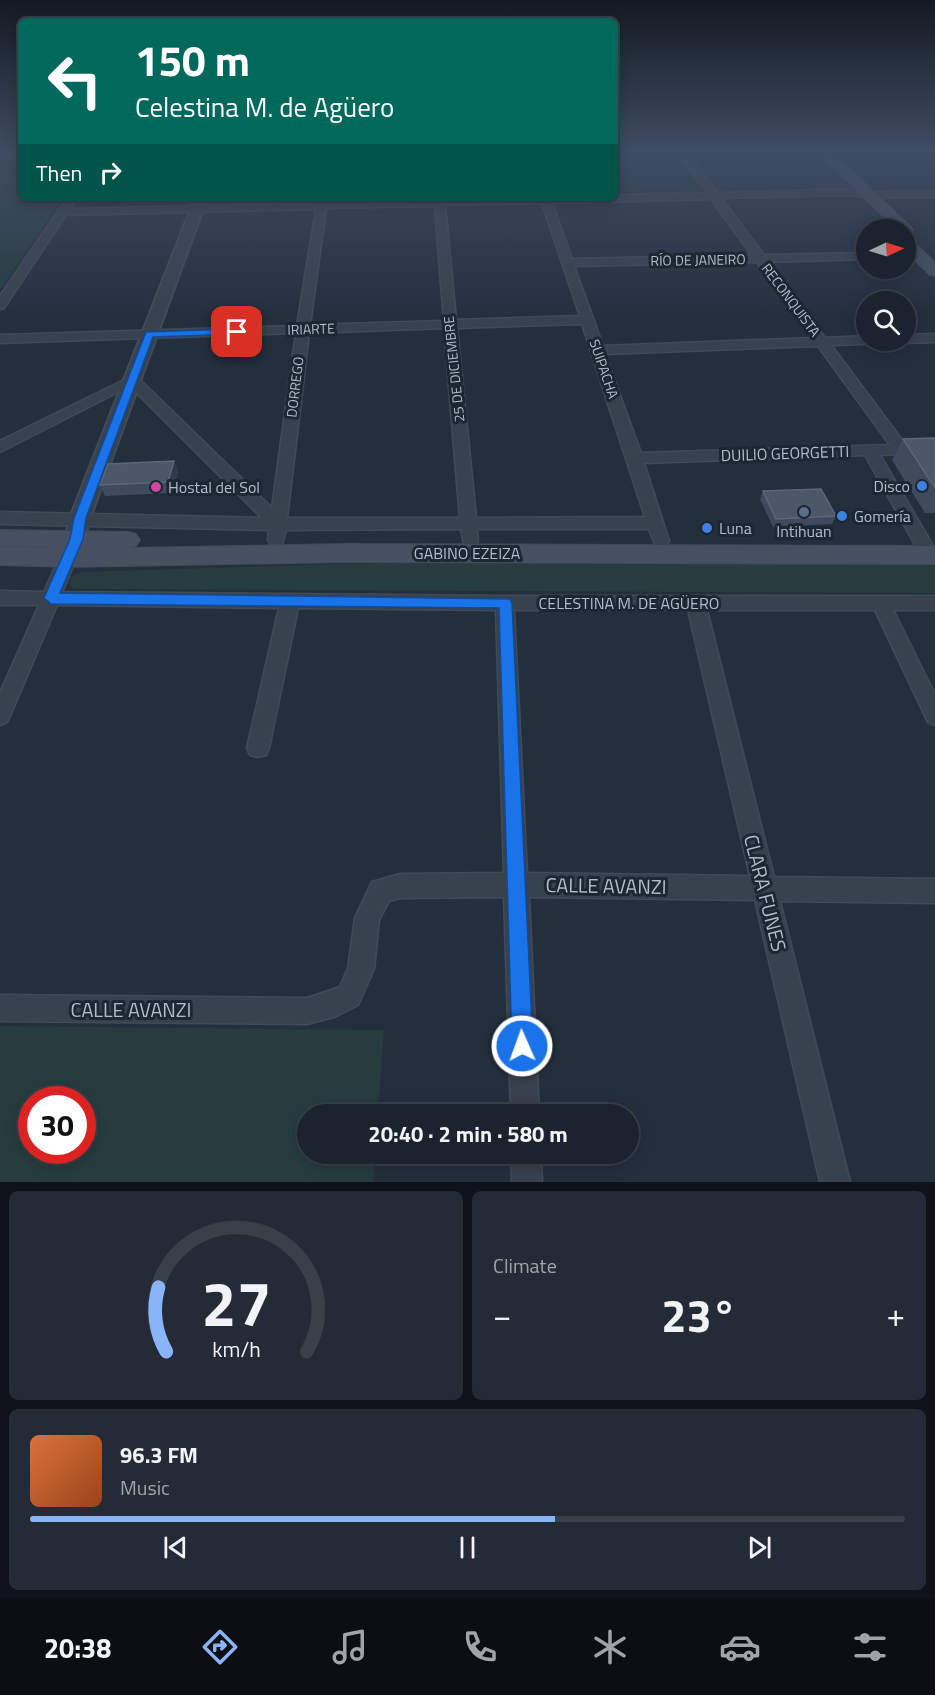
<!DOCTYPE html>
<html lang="en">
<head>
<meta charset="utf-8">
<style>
  :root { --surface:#1b232e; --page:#242b36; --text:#f1f3f6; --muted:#a0a4aa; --line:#39404a; --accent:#8ab4f8 }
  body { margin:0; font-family:"Titillium Web",sans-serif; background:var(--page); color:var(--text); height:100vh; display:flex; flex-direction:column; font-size:22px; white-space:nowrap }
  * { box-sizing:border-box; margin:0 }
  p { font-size:20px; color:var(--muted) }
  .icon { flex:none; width:33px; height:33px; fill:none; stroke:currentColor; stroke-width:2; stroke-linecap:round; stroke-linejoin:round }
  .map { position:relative; height:1182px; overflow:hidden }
  .side { display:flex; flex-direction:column; gap:9px; padding:9px; background:#0f1319; flex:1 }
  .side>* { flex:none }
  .hud { position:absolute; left:18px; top:18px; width:600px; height:183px; border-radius:9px; box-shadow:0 3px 15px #0003,0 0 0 2px var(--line); background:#00695c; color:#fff; overflow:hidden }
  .needle { width:39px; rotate:86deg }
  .controls { position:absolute; left:856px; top:219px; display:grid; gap:12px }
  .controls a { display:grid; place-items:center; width:60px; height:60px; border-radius:50%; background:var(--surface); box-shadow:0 3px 15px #0003,0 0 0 2px var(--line); font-size:30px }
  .speed { position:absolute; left:18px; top:1086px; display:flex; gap:12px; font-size:30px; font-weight:700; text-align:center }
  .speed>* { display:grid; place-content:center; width:78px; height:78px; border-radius:50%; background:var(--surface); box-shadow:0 3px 15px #0003,0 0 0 2px var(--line); line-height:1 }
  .speed .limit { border:9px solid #d22; background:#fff; color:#111 }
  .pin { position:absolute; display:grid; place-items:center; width:51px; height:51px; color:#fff; margin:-26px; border-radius:12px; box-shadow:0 3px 9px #0006 }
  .me { position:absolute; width:66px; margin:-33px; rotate:358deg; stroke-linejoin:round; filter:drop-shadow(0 0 4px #0008) }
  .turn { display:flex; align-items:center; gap:21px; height:126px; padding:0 18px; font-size:27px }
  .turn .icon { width:78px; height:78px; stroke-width:2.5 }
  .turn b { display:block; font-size:42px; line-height:51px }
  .then { display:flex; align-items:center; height:57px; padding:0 18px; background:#0003; gap:12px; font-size:22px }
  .big { font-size:45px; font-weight:700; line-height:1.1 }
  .side .widget { flex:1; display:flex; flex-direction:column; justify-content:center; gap:9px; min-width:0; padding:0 21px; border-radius:9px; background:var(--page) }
  .side .dial { align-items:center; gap:0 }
  .dial svg { height:156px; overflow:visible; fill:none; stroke:var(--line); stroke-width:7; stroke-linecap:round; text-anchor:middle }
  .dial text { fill:var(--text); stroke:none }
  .song { display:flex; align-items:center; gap:18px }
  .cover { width:72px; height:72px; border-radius:9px; background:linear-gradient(135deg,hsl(20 70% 55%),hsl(20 70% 35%)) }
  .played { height:6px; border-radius:3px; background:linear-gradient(90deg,var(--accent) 60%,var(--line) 60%) }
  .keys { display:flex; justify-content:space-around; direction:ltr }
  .heat { display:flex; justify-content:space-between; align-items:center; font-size:33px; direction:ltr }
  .side .tiles { flex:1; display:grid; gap:9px; grid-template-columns:1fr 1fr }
  .widget:last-child { grid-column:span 2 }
  .trip { position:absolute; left:297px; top:1104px; width:342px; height:60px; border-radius:30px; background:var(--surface); box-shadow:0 3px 15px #0003,0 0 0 2px var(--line); font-weight:700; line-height:60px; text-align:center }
  .tab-bar { display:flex; height:96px; justify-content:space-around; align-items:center; background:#0b0e12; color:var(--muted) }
  .tab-bar .icon { width:42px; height:42px }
  .tab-bar .on { color:var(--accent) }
  .tab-bar b { font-size:27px; color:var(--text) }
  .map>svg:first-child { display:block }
  .green { fill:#263c3f; fill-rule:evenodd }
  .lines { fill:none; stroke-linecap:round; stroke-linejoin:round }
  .minor-casing { stroke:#414a57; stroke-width:3 }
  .tertiary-casing { stroke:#414a57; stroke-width:4 }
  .secondary-casing { stroke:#414a57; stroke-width:2 }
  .minor { fill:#38414e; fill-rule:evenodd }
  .tertiary { fill:#38414e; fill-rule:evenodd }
  .secondary { fill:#465061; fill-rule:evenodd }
  .wall { fill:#3f4b5c }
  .shaded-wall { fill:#2f3b4b }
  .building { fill:#4b5868; stroke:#5c6777; stroke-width:1.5 }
  .route { fill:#1a73e8; stroke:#114b97; stroke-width:1.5 }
  .shop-dot { fill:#3f7fe0; stroke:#1d2633; stroke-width:2 }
  .hotel-dot { fill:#d1479c; stroke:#1d2633; stroke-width:2 }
  .service-dot { fill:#5c6f8a; stroke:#1d2633; stroke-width:2 }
  .labels { text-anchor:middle; stroke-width:6; stroke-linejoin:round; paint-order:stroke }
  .far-street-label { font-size:14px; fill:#b4bcc9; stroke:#1d2633 }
  .street-label { font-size:16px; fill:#b4bcc9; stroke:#1d2633 }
  .poi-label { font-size:16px; fill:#b4bcc9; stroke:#1d2633; text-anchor:start }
  .near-street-label { font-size:20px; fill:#b4bcc9; stroke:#1d2633 }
</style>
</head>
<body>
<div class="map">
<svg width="935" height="1182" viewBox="0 0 935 1182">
  <rect width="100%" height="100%" fill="#242f3e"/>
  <path class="green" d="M 0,151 L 21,151 L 21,198 L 63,198 L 0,290 Z
    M 364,563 L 935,564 L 935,593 L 74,589 L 69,584 L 71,577 L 81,572 Z
    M 0,1026 L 384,1030 L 378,1114 L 308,1114 L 308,1154 L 375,1154 L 373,1182 L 0,1182 ZM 32,1100 L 82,1100 L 82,1150 L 32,1150 Z"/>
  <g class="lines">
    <g class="minor-casing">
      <path id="minor" d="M 677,151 L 686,151 L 717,193 L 854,189 L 869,192 L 935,191 L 935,197 L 869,198 L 854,195 L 721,198 L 764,255 L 867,253 L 867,259 L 768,262 L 825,338 L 867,336 L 867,340 L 873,340 L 867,344 L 831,345 L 905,444 L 935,443 L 935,453 L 880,455 L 932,544 L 929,548 L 917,548 L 865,455 L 644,463 L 669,541 L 667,545 L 655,545 L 649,529 L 477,529 L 478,541 L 476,545 L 464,545 L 461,529 L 286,530 L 282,544 L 270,544 L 268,540 L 269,530 L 0,524 L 0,512 L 262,518 L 130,386 L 0,452 L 0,441 L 132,376 L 137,377 L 272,508 L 296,333 L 0,343 L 0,335 L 297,326 L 316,209 L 66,215 L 4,308 L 0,309 L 0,296 L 67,198 L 77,198 L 70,209 L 317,203 L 318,198 L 328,198 L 327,202 L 434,198 L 615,198 L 615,195 L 707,193 ZM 711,199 L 752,255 L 572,259 L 552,203 ZM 542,203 L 580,316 L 456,320 L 445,205 ZM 435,206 L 444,321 L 310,325 L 326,208 ZM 757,262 L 813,338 L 603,346 L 574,266 ZM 582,324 L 645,517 L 476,518 L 457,328 ZM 444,328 L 460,518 L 287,518 L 309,333 ZM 818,346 L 890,445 L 641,453 L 605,354 Z
        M 935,334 L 935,342 L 906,343 L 901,340 L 906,340 L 906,335 Z
        M 74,538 L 80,540 L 83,544 L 62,592 L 505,596 L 935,596 L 935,610 L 893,610 L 935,695 L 935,725 L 928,722 L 875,610 L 707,610 L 774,877 L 935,879 L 935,903 L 780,901 L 850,1182 L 820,1182 L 755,900 L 529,897 L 539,1114 L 511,1114 L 504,897 L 400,898 L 389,901 L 379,920 L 374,969 L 358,1005 L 334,1017 L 307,1024 L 0,1021 L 0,995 L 307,998 L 340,987 L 348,968 L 355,918 L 372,882 L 400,874 L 504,873 L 496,610 L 298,608 L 269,748 L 266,755 L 258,757 L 250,755 L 247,748 L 279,608 L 57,605 L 10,716 L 7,722 L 0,725 L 0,693 L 39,605 L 0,605 L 0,591 L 44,592 L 65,544 L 68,540 ZM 514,610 L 688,610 L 750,876 L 527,873 Z
        M 511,1154 L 541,1154 L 542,1182 L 512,1182 Z"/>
    </g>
    <g class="tertiary-casing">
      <path id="tertiary" d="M 195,198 L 207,198 L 90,518 L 83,544 L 76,546 L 69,544 L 65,539 L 70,518 Z"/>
    </g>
    <g class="secondary-casing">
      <path id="secondary" d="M 817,151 L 831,151 L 911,227 L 913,230 L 911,233 L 906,234 L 906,230 L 897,230 Z
        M 906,238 L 911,240 L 935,262 L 935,276 L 929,274 L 906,252 Z
        M 0,530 L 128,532 L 136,534 L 140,540 L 136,546 L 129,548 L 346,544 L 935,546 L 935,564 L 346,562 L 68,567 L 0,565 L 0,547 L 121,548 L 0,546 Z"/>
    </g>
    <use href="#minor" class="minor"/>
    <use href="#tertiary" class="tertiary"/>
    <use href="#secondary" class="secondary"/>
  </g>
  <path class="wall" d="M 935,438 L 935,513 L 925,513 L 892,460 L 903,439 Z
    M 174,461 L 178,472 L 172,493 L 105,496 L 100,485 Z
    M 763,491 L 836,516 L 832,524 L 773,527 L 760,499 Z"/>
  <path class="shaded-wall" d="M 174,461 L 178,472 L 172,493 L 168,482 Z"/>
  <path class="building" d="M 935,438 L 935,488 L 903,439 Z
    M 174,461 L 168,482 L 100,485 L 108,464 Z
    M 821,489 L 836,516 L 776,519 L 763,491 Z"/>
  <linearGradient id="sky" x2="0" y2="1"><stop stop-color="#141a22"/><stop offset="0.48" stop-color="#3f4d63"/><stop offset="1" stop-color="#3f4d63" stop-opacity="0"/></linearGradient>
  <rect width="935" height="317" fill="url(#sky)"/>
  <path class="route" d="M 237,329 L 240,329 L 240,334 L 153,337 L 86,518 L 83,539 L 60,593 L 510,599 L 512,603 L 533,1046 L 530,1053 L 522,1056 L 515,1053 L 512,1046 L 499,608 L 51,604 L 44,598 L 70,539 L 74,518 L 146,332 Z"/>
  <g class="shop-dot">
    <circle cx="922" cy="486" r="6"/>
    <circle cx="842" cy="516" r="6"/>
    <circle cx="707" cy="528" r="6"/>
  </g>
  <circle class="hotel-dot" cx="156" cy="487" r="6"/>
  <circle class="service-dot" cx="804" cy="512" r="6"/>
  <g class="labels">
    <g class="far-street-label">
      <text transform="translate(698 260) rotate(-1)" y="5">RÍO DE JANEIRO</text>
      <text transform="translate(791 300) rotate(53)" y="5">RECONQUISTA</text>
      <text transform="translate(311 329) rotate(-2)" y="5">IRIARTE</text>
      <text transform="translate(454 369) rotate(-96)" y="5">25 DE DICIEMBRE</text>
      <text transform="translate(604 369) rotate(71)" y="5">SUIPACHA</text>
      <text transform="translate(295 387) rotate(-83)" y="5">DORREGO</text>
    </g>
    <g class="street-label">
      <text transform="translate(785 453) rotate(-2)" y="6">DUILIO GEORGETTI</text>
      <text x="467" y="559">GABINO EZEIZA</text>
      <text x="629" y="609">CELESTINA M. DE AGÜERO</text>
    </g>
    <g class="poi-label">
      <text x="910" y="492" text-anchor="end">Disco</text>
      <text x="168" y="493">Hostal del Sol</text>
      <text x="854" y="522">Gomería</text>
      <text x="719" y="534">Luna</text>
      <text x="804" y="537" text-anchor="middle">Intihuan</text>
    </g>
    <g class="near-street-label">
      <text transform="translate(606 886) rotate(1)" y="7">CALLE AVANZI</text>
      <text transform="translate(765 893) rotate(76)" y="7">CLARA FUNES</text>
      <text x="131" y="1017">CALLE AVANZI</text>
    </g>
  </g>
</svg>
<div class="controls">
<a><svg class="needle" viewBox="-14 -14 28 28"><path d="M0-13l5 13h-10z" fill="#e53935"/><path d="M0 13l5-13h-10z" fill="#a0a4aa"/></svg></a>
<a><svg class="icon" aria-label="search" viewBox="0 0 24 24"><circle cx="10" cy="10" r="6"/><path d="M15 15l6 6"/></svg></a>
</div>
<div class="speed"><div class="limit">30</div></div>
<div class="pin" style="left:237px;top:332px;background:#d93025"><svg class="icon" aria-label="arrive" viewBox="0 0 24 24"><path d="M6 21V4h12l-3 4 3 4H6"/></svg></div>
<svg class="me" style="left:522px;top:1046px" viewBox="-20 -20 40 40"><circle r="17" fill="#1a73e8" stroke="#fff" stroke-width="3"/><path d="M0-11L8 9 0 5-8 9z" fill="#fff"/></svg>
<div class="trip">20:40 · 2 min · 580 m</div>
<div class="hud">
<div class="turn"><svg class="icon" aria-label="left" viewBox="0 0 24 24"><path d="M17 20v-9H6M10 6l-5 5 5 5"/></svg><div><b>150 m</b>Celestina M. de Agüero</div></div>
<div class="then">Then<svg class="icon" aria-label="right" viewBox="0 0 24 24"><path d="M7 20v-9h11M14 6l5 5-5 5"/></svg></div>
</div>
</div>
<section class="side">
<div class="tiles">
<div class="widget dial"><svg viewBox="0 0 100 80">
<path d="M14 69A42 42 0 1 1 86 69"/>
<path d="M14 69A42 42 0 0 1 10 36" stroke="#8ab4f8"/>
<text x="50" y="56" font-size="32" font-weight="700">27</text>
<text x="50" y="72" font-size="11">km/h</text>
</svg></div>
<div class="widget"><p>Climate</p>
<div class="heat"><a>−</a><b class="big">23°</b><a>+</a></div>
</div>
<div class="widget">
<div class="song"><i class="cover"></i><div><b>96.3 FM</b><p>Music</p></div></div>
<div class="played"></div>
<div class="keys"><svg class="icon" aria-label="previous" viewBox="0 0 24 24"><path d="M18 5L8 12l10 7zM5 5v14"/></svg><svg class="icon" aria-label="pause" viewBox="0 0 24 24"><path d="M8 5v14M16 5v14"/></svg><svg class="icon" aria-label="next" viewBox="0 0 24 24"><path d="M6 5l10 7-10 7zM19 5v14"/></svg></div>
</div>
</div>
</section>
<nav class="tab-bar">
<b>20:38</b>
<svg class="icon on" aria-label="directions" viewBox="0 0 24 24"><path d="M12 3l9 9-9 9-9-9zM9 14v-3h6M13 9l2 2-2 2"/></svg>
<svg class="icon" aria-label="music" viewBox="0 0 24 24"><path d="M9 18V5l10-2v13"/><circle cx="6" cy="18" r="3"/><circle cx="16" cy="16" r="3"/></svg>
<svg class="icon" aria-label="phone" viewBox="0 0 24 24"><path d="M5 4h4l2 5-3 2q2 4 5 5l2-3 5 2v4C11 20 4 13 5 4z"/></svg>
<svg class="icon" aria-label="climate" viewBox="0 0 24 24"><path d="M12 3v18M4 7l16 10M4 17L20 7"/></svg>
<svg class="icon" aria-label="car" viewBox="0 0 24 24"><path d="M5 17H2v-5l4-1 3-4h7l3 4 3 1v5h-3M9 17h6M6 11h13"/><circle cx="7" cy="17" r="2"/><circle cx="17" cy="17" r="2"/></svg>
<svg class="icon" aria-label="filters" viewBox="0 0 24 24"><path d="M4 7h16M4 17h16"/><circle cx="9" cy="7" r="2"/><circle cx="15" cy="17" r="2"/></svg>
</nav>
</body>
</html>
